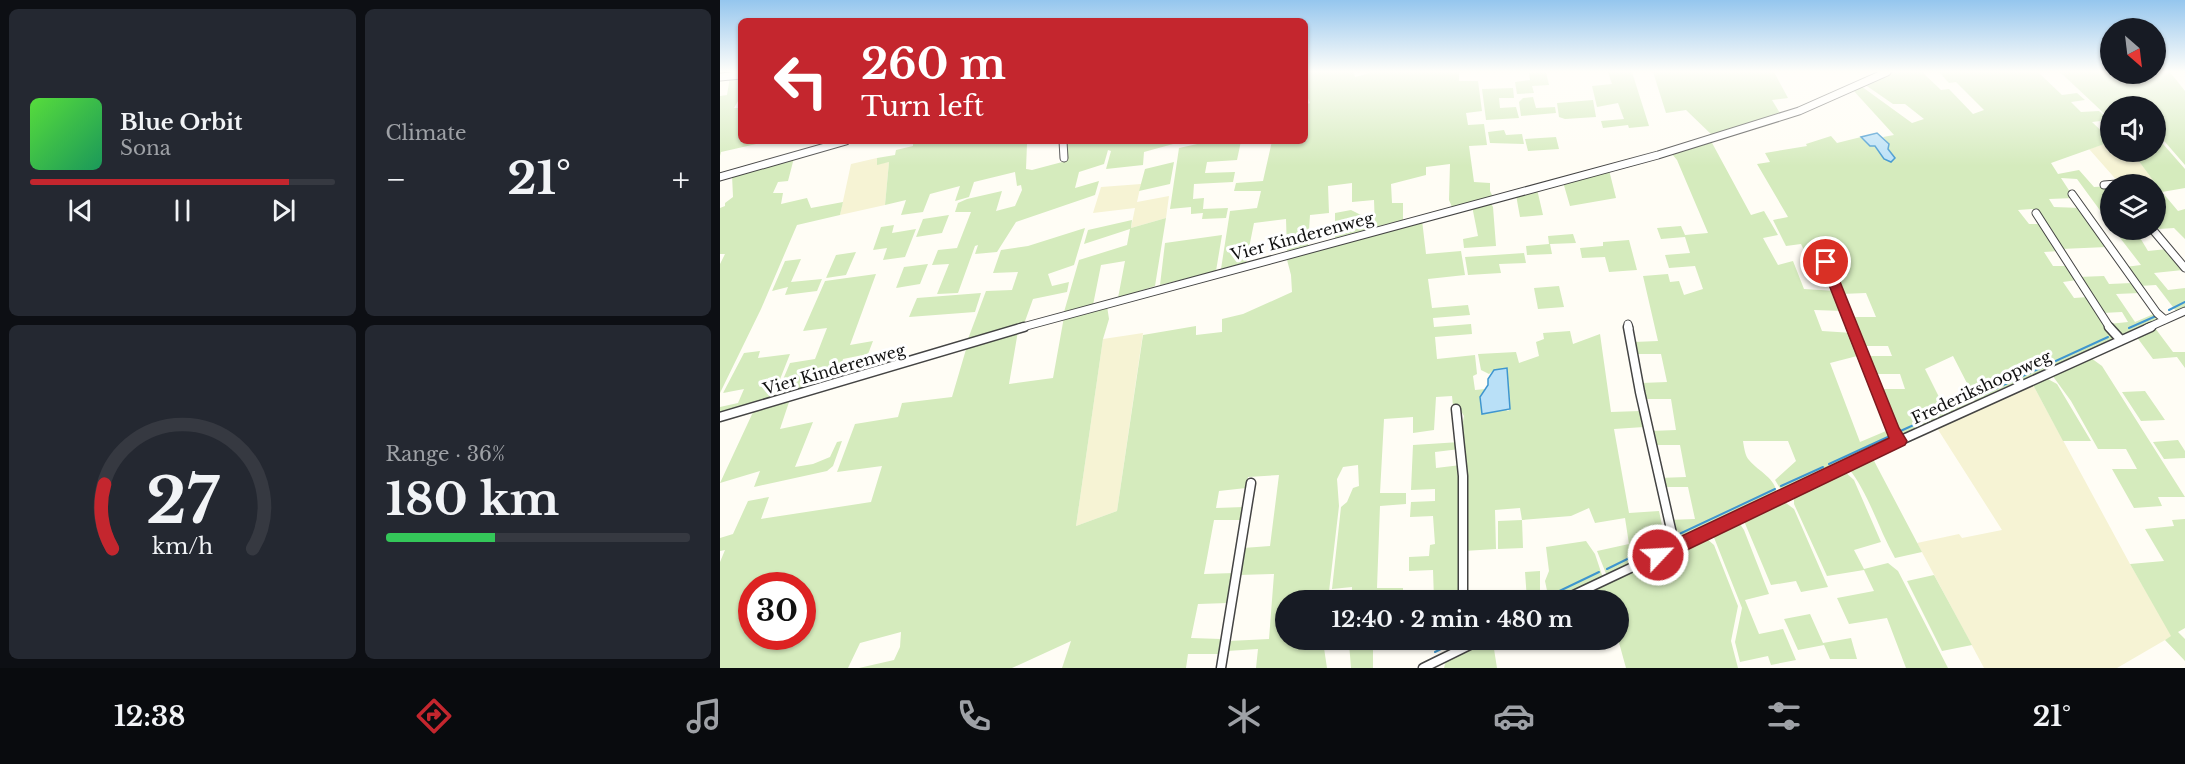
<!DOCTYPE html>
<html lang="en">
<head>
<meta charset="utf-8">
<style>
  :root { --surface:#171b24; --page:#242831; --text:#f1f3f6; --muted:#9ea1a6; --line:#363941; --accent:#c4262e }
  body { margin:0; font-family:"Libre Baskerville",serif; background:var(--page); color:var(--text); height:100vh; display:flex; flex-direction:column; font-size:22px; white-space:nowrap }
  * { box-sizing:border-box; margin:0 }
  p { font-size:20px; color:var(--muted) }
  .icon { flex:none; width:33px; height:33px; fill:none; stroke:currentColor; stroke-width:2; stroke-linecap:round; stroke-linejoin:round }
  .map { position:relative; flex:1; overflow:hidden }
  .panel { display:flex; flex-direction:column; gap:9px; padding:9px; background:#0d0f14; width:720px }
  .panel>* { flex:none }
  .hud { position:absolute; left:18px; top:18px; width:570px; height:126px; border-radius:9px; box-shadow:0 2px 4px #0004; background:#c4262e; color:#fff; overflow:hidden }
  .needle { width:39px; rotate:152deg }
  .buttons { position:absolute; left:1380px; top:18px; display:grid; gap:12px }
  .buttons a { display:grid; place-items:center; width:66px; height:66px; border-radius:50%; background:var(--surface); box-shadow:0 2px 4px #0004; font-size:30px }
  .speed { position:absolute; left:18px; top:572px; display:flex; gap:12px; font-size:30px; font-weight:700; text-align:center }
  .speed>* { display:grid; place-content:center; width:78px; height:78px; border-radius:50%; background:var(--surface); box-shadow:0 2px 4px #0004; line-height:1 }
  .speed .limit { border:9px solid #d22; background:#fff; color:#111 }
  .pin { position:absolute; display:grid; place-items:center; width:51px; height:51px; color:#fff; margin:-26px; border:3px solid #fff; border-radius:50%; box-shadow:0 2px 6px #0007 }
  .me { position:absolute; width:66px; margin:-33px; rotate:65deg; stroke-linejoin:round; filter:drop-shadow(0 0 4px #0008) }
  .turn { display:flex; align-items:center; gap:21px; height:126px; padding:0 24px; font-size:27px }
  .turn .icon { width:78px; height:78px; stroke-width:2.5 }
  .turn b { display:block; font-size:42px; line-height:51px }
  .big { font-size:45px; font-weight:700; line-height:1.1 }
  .panel .widget { flex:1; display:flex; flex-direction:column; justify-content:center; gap:9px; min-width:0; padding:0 21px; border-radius:9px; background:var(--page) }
  .panel .dial { align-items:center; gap:0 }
  .dial svg { height:156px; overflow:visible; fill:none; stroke:var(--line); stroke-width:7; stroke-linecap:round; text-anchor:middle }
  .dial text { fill:var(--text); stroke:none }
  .song { display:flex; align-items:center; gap:18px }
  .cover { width:72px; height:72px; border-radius:9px; background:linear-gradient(135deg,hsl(110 70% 55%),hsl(150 70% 35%)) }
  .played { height:6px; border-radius:3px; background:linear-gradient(90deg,var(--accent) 85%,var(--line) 85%) }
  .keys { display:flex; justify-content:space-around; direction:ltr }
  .heat { display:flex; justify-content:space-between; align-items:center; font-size:33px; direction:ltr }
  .charge { height:9px; border-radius:4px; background:linear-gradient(90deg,#34c759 36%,var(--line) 0) }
  .panel .tiles { flex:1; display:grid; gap:9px; grid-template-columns:repeat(2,1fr) }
  .trip { position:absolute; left:555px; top:590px; width:354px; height:60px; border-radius:30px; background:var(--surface); box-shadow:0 2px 4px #0004; font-weight:700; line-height:60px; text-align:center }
  .dock { display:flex; height:96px; justify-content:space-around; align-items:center; background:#090b0e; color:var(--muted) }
  .dock .icon { width:42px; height:42px }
  .dock .current { color:var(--accent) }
  .dock b { font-size:27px; color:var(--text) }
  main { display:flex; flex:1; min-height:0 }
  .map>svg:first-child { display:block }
  .farmland { fill:#f6f3d4 }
  .green { fill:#d5ebbd; fill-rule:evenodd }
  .water { fill:#b9e0f7; stroke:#3f96cf; stroke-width:1.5 }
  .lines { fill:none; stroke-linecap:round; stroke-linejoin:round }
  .stream { stroke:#3f96cf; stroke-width:2 }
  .street-far1-casing { stroke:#444; stroke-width:9 }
  .street-casing { stroke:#444; stroke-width:11 }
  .street-far1 { stroke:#fff; stroke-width:7 }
  .street { stroke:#fff; stroke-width:8 }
  .route { fill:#c4262e; stroke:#7f191e; stroke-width:1.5 }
  .labels { text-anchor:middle; stroke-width:6; stroke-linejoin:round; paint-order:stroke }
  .street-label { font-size:16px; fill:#111; stroke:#fff }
</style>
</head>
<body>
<main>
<section class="panel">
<div class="tiles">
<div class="widget">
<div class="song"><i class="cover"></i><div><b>Blue Orbit</b><p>Sona</p></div></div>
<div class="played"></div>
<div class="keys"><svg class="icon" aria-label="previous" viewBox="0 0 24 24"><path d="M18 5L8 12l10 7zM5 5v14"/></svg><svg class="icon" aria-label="pause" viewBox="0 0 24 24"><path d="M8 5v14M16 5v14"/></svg><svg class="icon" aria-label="next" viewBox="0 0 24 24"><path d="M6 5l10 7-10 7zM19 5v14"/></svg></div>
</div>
<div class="widget"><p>Climate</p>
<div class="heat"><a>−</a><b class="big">21°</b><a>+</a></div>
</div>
<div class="widget dial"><svg viewBox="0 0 100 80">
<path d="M14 69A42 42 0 1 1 86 69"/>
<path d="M14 69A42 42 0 0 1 10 36" stroke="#c4262e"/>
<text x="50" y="56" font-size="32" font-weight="700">27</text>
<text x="50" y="72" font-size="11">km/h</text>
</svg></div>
<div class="widget"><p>Range · 36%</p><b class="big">180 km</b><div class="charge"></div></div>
</div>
</section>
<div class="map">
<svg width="1465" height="668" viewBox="0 0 1465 668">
  <rect width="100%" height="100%" fill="#fffdf5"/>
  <path class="farmland" d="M 1390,142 L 1390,152 L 1412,152 L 1441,191 L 1436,192 L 1436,184 L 1400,184 L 1369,149 Z
    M 157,158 L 157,164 L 169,162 L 165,205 L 120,215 L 131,164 Z
    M 421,184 L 417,202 L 449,196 L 446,218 L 411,228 L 415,208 L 373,213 L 381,187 Z
    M 423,333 L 397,511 L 356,526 L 383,339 Z
    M 1312,383 L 1410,564 L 1452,636 L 1397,668 L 1264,668 L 1197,543 L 1239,534 L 1242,538 L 1282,530 L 1217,428 Z"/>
  <path class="green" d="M 585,72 L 634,72 L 635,77 L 653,72 L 739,72 L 739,81 L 758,81 L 762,111 L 746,113 L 748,125 L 764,124 L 767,145 L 749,146 L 754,182 L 770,183 L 770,191 L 773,197 L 732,207 L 729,200 L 730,164 L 706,167 L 706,175 L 671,184 L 672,203 L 683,203 L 683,220 L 655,227 L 654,200 L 632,202 L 632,183 L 608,186 L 609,213 L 590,215 L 588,246 L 567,251 L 566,219 L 534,223 L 526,263 L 501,269 L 510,211 L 537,208 L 541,191 L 514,191 L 516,183 L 543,181 L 552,141 L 585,141 L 585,105 L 590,103 L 585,91 Z
    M 826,72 L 829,85 L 812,86 L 814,93 L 797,94 L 795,82 L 810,80 L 809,73 Z
    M 888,72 L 912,72 L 929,126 L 909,128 L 908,125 L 883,128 L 881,121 L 904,119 L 898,103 L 877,107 L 872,86 L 892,84 Z
    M 933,72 L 1054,72 L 1068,98 L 1052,100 L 1061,115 L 993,136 L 966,110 L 946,113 Z
    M 1170,72 L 1202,72 L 1221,90 L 1229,89 L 1253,114 L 1264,110 L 1236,82 L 1229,83 L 1219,72 L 1318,72 L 1342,95 L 1357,93 L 1365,100 L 1351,102 L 1361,112 L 1379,111 L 1389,120 L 1372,122 L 1390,139 L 1390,142 L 1331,163 L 1338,174 L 1359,170 L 1374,187 L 1390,186 L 1390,224 L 1357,179 L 1341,178 L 1354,198 L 1329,199 L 1334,207 L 1361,208 L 1387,247 L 1341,249 L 1316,211 L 1312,209 L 1298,210 L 1309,224 L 1321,224 L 1339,251 L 1324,252 L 1333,266 L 1348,266 L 1357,280 L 1343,282 L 1354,298 L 1368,297 L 1396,339 L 1256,402 L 1247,395 L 1251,391 L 1233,356 L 1205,369 L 1223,405 L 1245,396 L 1250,403 L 1182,436 L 1179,436 L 1158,389 L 1185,389 L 1180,374 L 1152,374 L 1145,356 L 1172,356 L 1168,346 L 1141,346 L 1130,317 L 1156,317 L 1146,293 L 1121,294 L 1102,249 L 1086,254 L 1081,244 L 1066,246 L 1053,220 L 1068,217 L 1037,164 L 1050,162 L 1045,153 L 1087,146 L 1086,144 L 1111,136 L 1117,143 L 1141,137 L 1150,146 L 1155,146 L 1163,155 L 1175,158 L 1168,149 L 1169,144 L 1163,137 L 1174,135 L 1133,90 L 1141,86 L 1192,123 L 1204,119 L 1185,104 L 1173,104 L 1144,84 Z
    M 1340,72 L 1450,72 L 1465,91 L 1465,165 L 1439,135 L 1442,134 L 1436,127 L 1436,106 L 1390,106 L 1390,119 Z
    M 10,77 L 21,77 L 21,96 L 14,108 L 21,108 L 21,141 L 50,141 L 1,152 L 0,156 L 0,96 L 7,95 Z
    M 793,88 L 794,98 L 779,98 L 780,108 L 796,107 L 799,118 L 766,120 L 762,89 Z
    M 813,97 L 816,108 L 835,107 L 836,113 L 801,116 L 799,102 L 803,98 Z
    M 873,100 L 876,117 L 845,119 L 839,117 L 837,103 Z
    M 784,130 L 786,135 L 802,134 L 804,144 L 770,143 L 768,132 Z
    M 1436,136 L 1465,169 L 1465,188 L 1442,192 L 1458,211 L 1465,209 L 1465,239 L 1454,228 L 1439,229 L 1436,227 L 1436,216 L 1438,216 L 1436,213 L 1436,192 L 1441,191 L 1412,152 L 1436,152 Z
    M 836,137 L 839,149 L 808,151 L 805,139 Z
    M 193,141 L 322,141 L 307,144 L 306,169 L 312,170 L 346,161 L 345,145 L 360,141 L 464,141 L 424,152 L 423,165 L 386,169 L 391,151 L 388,150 L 384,164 L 359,172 L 355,188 L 379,181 L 375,195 L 296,222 L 277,252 L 255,254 L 258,245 L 255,246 L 238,293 L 217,294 L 229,264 L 212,265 L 218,250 L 237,248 L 251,212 L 235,212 L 238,203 L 247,199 L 282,191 L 276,211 L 295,206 L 302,190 L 301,185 L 297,186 L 295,172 L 254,182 L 249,197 L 235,201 L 240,186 L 210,194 L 203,212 L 181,215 L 186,200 L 165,205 L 169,162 L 157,165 L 157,158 L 175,155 L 176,150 L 193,146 Z
    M 491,141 L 521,141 L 517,160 L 487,162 L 485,173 L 515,172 L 513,182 L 474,184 L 473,199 L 484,198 L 483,209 L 508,208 L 506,218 L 482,219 L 483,213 L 471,214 L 471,207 L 450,209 L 459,148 Z
    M 991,141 L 1031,215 L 1044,211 L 1058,235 L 1043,238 L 1058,265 L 1073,261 L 1084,289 L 1116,291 L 1124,311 L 1094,310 L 1102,331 L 1133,333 L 1141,355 L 1110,363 L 1140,442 L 1166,431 L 1170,432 L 1172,441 L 1063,493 L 1055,480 L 1076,461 L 1068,441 L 1023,441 C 1024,447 1025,456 1029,460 C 1039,472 1056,478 1057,495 L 956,543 L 947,520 L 975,519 L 968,487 L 941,487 L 939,478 L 966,477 L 960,445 L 934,445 L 931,431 L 956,430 L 951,399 L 924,399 L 921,383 L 947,382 L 941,354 L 916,354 L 914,342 L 938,341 L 923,276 L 948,274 L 950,282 L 959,281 L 964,295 L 983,289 L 975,266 L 949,268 L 945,255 L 970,253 L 965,237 L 941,239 L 937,228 L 961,226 L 965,235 L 988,233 L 957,160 L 951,153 Z
    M 74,158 L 68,181 L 58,182 L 53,193 L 63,193 L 61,204 L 87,198 L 91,208 L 123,202 L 120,215 L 77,225 L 41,309 L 0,393 L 0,264 L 5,254 L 0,254 L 0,208 L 5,206 L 5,203 L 13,197 L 12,175 Z
    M 454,162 L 450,184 L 419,191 L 425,169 Z
    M 889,170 L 896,198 L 850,206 L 843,182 Z
    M 817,189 L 823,215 L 800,217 L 796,195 Z
    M 770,202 L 773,207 L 776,246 L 744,248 L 743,239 L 758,236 L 752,206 Z
    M 631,210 L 641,215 L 646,230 L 615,238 L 615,213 Z
    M 229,215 L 222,233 L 196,237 L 203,219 Z
    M 446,218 L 435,286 L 398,298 L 405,261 L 381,265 L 373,305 L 344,312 L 359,260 L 407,245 L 410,229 L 364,244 L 368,230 L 412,220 L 411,228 Z
    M 702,220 L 706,254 L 741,251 L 745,275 L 708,279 L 712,308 L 748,305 L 750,315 L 713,318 L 714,327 L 751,324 L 752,334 L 715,337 L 717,359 L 755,355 L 757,374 L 753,376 L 755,390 L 765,389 L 760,397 L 788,411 L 790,409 L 787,368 L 774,370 L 769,374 L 761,370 L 758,354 L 796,352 L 799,363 L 819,356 L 816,342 L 824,339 L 823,333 L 850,331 L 853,344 L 880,334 L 891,412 L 920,411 L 924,427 L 894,429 L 909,513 L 939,511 L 946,544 L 943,549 L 887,576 L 877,551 L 909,544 L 905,518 L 875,523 L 869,508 L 851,516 L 802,520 L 803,548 L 778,549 L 778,521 L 802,520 L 800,508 L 775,510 L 776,549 L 744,551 L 741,432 L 744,416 L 739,408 L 733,406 L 732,396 L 716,397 L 714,430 L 693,433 L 693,417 L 664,419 L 660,493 L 686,493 L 686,504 L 660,506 L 657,588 L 683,588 L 683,599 L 632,600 L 632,587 L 612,589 L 621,507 L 627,502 L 633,488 L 639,486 L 638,465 L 623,467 L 617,479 L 619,506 L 608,600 L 566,600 L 566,639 L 607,639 L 604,648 L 607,668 L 536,668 L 538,649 L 507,651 L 509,641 L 549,639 L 554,574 L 519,575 L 523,548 L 550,546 L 559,475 L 528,477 L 526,488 L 499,491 L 496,508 L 524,507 L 521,520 L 494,520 L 484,574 L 514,573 L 508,603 L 478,604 L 471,638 L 501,639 L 498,654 L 468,654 L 466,668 L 342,668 L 351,641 L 292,668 L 139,668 L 174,660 L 180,647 L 181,632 L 140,643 L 128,668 L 0,668 L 0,562 L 5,550 L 0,551 L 0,538 L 13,534 L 28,501 L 49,497 L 41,519 L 151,502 L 162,466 L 117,472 L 135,424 L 178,417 L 182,403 L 232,397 L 247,346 L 298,331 L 289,384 L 333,378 L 344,317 L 387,306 L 389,319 L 383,339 L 356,526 L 397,511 L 423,335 L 476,326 L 476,335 L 502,332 L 502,319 L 523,314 L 572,292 L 571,275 L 566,256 ZM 32,585 L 82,585 L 82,636 L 32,636 Z
    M 174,225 L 172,233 L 196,229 L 185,257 L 163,260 L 167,248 L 153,250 L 161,227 Z
    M 365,228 L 354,265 L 328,274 L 332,286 L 349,282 L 347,292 L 313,299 L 304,324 L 248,339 L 266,291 L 292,290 L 298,272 L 273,273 L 281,250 L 308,246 Z
    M 1394,230 L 1411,230 L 1419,236 L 1428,251 L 1447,249 L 1463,270 L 1434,273 L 1448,290 L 1465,288 L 1465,307 L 1456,311 L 1436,285 L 1419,286 L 1405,267 L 1421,265 Z
    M 853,234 L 856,243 L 830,244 L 832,254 L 807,255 L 806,246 L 829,244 L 828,236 Z
    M 502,235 L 496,271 L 440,285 L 445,243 Z
    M 909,240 L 917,270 L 889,272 L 885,257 L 862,258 L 860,248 L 883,246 L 883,242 Z
    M 136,252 L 126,275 L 106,278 L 116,255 Z
    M 804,253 L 806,263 L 779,264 L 781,273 L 748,275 L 745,257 Z
    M 81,259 L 71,282 L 102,279 L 97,291 L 65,295 L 68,287 L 52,291 L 65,261 Z
    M 208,264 L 200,284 L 176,288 L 184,267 Z
    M 156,274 L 130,345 L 153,341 L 148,354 L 123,359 L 117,381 L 56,396 L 70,363 L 95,359 L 107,328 L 83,331 L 105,281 Z
    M 1384,276 L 1389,284 L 1412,283 L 1420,293 L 1396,294 L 1415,322 L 1436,313 L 1440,318 L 1402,337 L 1389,324 L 1408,322 L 1402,312 L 1382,313 L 1358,277 Z
    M 839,286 L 844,307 L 818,309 L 814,288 Z
    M 261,293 L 255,312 L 189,317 L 197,298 Z
    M 1435,328 L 1453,352 L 1465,352 L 1465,368 L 1457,357 L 1433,359 L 1416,336 Z
    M 40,351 L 38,358 L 70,354 L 53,397 L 0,414 L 0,407 L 18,403 L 24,389 L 3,393 L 24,353 Z
    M 1371,358 L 1382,366 L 1465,497 L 1438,497 L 1442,506 L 1414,508 L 1392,469 L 1417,469 L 1406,449 L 1378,449 L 1351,401 L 1332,375 Z
    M 1326,378 L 1337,384 L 1371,441 L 1343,441 L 1312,383 Z
    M 1425,391 L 1445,420 L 1421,421 L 1402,392 Z
    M 70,399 L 60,429 L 93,422 L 75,467 L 93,464 L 110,457 L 117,442 L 122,441 L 113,466 L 107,471 L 34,487 L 40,471 L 0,483 L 34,410 Z
    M 1458,440 L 1465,451 L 1465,458 L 1444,459 L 1433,442 Z
    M 740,442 L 740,449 L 715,452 L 716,468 L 741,465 L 742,600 L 714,600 L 713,570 L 689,571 L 689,557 L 709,556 L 710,545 L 715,544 L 713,516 L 690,517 L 691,502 L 715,501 L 715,489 L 691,490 L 693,445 Z
    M 1152,457 L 1202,552 L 1175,558 C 1159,530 1149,494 1129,469 Z
    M 1124,471 L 1134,480 L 1161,542 L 1134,550 L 1144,569 L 1168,563 L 1178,571 L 1228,668 L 1186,668 L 1167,618 L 1129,624 L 1117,598 L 1154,591 L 1144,570 L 1107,576 L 1074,504 L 1074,495 Z
    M 1062,500 L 1074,509 L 1108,587 L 1081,592 L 1076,581 L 1051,585 L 1024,521 L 1025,518 Z
    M 1465,519 L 1465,628 L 1458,632 L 1465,639 L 1465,661 L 1445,640 L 1451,636 L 1410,564 L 1444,561 L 1425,529 L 1454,526 L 1452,520 Z
    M 1014,523 L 1020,524 L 1024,530 L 1049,594 L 1025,600 L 1039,634 L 1063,629 L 1076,660 L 1051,665 L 1048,656 L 1020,662 L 1015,642 L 1022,608 L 993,535 Z
    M 986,538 L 994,545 L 1018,606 L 1011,641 L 1018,668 L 906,668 L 898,639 L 898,600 L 868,600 L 864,595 Z
    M 866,541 L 875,554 L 883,578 L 835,600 L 829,600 L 825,581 L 829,571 L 826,547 Z
    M 820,571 L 820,595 L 822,600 L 807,600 L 805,572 Z
    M 1214,575 L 1252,645 L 1222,651 L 1187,581 Z
    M 1090,614 L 1103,643 L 1131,638 L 1137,659 L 1110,659 L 1104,645 L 1078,650 L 1064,619 Z
    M 620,639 L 686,639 L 653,648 L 653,668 L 631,668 L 629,643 Z
    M 770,640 L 774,649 L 777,668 L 724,668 L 726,660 Z"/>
  <path class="water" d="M 1157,133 L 1169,144 L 1168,149 L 1175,158 L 1171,162 L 1164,159 L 1155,146 L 1150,146 L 1141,137 Z
    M 787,368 L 790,409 L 762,414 L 760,397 L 768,385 L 768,379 L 774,370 Z"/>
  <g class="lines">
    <path class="stream" d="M 1449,310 L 1465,302
      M 1409,328 L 1436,316
      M 1253,399 L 1388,337
      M 1176,433 L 1247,401
      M 1109,464 L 1170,436
      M 1061,486 L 1103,467
      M 955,536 L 1055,489
      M 887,569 L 944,541
      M 829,596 L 879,572
      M 715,652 L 741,639"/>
    <g class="street-far1-casing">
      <path id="street-far1" d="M 0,77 L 21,75
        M 343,141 L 344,158
        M 0,177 L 126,141
        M 1384,185 L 1397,184
        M 1352,194 L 1437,313 L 1445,320
        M 1316,213 L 1390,328
        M 1433,230 L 1465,268
        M 1106,262 L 1132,328
        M 908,324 L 909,328
        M 299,328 L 938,155 L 1079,111 L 1167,72
        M 1427,328 L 1465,311"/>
    </g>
    <g class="street-casing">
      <path id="street" d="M 908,327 L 920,392 L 955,547
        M 1131,327 L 1173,432 L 1179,441
        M 1389,327 L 1401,340
        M 736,409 L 743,476 L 743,600
        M 0,417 L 304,327
        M 843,600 L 1179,441 L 1431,327
        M 501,668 L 531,483
        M 703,668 L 762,639"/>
    </g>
    <use href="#street-far1" class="street-far1"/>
    <use href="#street" class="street"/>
  </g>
  <linearGradient id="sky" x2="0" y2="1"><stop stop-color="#95c6ee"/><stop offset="0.43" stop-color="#fffefa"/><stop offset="1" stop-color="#fffefa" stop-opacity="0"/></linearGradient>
  <rect width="1465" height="166" fill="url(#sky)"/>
  <path class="route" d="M 1106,257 L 1112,262 L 1179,428 L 1187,441 L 1185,445 L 944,561 L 938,563 L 932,561 L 929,555 L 932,550 L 1169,438 L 1100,262 Z"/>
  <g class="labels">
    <g class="street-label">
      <text transform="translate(582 236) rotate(-15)" y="6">Vier Kinderenweg</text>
      <text transform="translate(114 369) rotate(-16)" y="6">Vier Kinderenweg</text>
      <text transform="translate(1261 387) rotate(-25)" y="6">Frederikshoopweg</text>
    </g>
  </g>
</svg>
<div class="buttons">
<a><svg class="needle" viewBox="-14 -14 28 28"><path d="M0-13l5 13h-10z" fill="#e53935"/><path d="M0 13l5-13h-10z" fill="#9ea1a6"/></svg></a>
<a><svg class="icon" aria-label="sound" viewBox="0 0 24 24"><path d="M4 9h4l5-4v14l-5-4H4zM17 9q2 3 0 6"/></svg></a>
<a><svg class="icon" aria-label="layers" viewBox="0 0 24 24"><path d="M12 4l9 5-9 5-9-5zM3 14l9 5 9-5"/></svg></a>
</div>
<div class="speed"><div class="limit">30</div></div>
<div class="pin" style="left:1106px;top:262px;background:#d93025"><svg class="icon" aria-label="arrive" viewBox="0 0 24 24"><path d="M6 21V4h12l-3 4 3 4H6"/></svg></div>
<svg class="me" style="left:938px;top:555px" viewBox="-20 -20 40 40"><circle r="17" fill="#c4262e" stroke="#fff" stroke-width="3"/><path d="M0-11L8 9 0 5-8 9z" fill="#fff"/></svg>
<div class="trip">12:40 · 2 min · 480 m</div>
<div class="hud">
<div class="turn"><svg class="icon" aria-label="left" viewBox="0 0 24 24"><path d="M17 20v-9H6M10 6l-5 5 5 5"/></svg><div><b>260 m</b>Turn left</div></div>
</div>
</div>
</main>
<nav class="dock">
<b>12:38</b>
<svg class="icon current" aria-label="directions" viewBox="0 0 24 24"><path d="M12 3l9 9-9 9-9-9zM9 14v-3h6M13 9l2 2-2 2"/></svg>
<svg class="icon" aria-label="music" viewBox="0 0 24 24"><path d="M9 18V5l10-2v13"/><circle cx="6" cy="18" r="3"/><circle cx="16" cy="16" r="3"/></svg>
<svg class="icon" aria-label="phone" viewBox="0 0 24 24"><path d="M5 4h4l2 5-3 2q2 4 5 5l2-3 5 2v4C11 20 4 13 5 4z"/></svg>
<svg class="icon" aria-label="climate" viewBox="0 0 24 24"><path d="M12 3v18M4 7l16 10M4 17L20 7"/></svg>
<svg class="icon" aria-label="car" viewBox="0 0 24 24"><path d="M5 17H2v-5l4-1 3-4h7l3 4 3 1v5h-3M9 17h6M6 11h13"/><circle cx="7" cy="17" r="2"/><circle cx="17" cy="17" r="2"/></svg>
<svg class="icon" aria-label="filters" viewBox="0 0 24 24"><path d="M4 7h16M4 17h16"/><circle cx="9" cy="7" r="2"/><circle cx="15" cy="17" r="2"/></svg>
<b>21°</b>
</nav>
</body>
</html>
